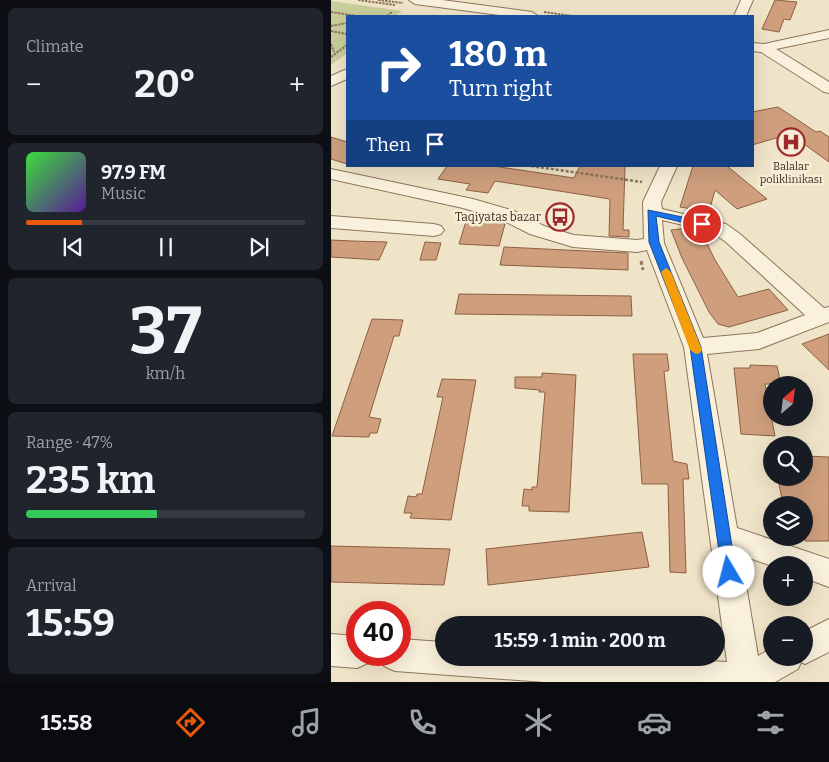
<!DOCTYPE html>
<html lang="en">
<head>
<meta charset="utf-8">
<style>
  :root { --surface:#171b24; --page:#20242c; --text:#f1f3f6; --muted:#9ea1a6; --line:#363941; --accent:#ea580c }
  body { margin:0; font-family:Bitter,serif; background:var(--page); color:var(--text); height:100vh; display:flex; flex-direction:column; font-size:19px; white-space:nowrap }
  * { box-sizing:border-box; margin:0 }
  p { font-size:16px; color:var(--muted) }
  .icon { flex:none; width:28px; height:28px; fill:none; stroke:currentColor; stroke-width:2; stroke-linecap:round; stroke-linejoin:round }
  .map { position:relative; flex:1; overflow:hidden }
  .details { display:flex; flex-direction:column; gap:8px; padding:8px; background:#0d0f14; width:331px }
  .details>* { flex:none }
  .top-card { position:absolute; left:15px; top:15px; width:408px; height:152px; border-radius:0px; box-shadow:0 5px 20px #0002; background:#1a4fa0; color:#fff; overflow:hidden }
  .needle { width:32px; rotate:28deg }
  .tools { position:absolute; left:432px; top:376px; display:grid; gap:10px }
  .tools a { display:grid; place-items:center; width:50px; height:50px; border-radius:50%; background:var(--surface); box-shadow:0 5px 20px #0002; font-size:25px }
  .speed { position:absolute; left:15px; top:601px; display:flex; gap:10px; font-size:25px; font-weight:700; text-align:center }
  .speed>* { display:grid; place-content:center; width:65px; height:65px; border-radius:50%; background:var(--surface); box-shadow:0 5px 20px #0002; line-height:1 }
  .speed .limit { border:8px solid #d22; background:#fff; color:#111 }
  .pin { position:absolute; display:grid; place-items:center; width:42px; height:42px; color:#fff; margin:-21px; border:2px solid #fff; border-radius:50%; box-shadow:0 1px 5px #0007 }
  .me { position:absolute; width:55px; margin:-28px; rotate:352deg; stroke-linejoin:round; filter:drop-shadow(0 0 4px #0008) }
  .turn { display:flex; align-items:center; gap:18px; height:105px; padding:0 20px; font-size:22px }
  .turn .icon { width:65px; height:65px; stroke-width:2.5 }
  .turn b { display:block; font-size:35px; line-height:42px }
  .then { display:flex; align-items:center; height:48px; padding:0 20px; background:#0003; gap:10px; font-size:19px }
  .big { font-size:38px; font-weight:700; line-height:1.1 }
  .details .widget { flex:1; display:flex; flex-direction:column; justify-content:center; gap:8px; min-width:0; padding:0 18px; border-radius:8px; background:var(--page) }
  .details .dial { align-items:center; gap:0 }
  .dial b { font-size:65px; line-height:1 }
  .song { display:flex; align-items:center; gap:15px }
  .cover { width:60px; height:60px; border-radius:8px; background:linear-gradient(135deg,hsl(120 70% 55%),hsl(270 70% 35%)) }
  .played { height:5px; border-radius:2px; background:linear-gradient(90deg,var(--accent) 20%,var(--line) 20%) }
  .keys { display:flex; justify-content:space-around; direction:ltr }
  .heat { display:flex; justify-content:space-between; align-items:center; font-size:28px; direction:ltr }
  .charge { height:8px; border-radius:4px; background:linear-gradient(90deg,#34c759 47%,var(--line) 0) }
  .trip { position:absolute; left:104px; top:616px; width:290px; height:50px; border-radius:25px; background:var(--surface); box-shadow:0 5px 20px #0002; font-weight:700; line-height:50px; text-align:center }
  .menu { display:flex; height:80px; justify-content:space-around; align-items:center; background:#090b0e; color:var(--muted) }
  .menu .icon { width:35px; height:35px }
  .menu .on { color:var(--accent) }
  .menu b { font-size:22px; color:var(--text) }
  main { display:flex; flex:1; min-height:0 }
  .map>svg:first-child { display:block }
  .green { fill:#c9cf9b }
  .building { fill:#cf9f7d; stroke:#8d5f41 }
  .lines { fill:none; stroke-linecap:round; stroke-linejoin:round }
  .minor-casing { stroke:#8d765c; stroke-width:2 }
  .path-far2 { stroke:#8d765c; stroke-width:2; stroke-dasharray:2.5 1; stroke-linecap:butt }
  .path-far1 { stroke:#8d765c; stroke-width:2.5; stroke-dasharray:3 2; stroke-linecap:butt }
  .path { stroke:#8d765c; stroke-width:3; stroke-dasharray:4 2.5; stroke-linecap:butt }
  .minor { fill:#faf1dc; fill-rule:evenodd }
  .route { fill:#1a73e8; stroke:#114b97 }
  .slow { fill:#f59e0b }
  .labels { text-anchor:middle; stroke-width:5; stroke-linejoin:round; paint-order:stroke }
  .far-poi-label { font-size:11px; fill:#3d2e20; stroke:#f7eed8 }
  .poi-label { font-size:12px; fill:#3d2e20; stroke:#f7eed8; text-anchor:end }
</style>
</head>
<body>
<main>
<section class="details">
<div class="widget"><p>Climate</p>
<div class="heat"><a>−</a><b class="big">20°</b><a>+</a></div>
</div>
<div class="widget">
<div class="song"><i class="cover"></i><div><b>97.9 FM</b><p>Music</p></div></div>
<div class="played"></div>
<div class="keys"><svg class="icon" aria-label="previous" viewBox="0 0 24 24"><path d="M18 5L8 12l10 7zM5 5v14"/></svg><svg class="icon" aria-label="pause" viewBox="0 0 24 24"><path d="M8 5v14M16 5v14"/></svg><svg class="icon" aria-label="next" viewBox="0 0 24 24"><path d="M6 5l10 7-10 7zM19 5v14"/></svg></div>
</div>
<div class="widget dial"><b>37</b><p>km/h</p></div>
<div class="widget"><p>Range · 47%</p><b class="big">235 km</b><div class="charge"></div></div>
<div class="widget"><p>Arrival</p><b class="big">15:59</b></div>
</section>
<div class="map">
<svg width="498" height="682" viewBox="0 0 498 682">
  <rect width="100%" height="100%" fill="#f0e4c8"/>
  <path class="green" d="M 0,1 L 71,11 L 64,16 L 16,16 L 16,53 L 0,65 Z"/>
  <path class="building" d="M 444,0 L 466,2 L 459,20 L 453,19 L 448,32 L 431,29 Z
    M 447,107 L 485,132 L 489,131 L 498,137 L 498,162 L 459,134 L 421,145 L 421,112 Z
    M 0,137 L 16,142 L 16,164 L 0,159 Z
    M 116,166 L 162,166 L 243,178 L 249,166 L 294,166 L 292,230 L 298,230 L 298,237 L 278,236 L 279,199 L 164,181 L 157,193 L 135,190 L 139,184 L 107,179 Z
    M 362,166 L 396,166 L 436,199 L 406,209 L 384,190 L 378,212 L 349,207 Z
    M 136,218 L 161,219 L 174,224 L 168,246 L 128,244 Z
    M 357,228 L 370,231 L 384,260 L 407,297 L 438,289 L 457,310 L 398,327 L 387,324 L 378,312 L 351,258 L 340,230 Z
    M 0,240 L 21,241 L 56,242 L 48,260 L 0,257 Z
    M 94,242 L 110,243 L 105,260 L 89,260 Z
    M 173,247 L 297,253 L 297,270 L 169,265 Z
    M 128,294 L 300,296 L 301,316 L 124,314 Z
    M 41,319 L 72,320 L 68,336 L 63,336 L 38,417 L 50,419 L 46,433 L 39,433 L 38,437 L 1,436 Z
    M 498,334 L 498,370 L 471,344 Z
    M 302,354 L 336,354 L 338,369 L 337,371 L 333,371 L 342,461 L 356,464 L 358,479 L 352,479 L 355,573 L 339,572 L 337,484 L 311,484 Z
    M 419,365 L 446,366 L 450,384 L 434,384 L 444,436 L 410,434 L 403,368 L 419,368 Z
    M 211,373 L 245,375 L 238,512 L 198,511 L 198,506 L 191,506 L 193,489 L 201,490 L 201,487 L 206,487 L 214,392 L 208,392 L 209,390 L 184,388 L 184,377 L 211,377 Z
    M 111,379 L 145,380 L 120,520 L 79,518 L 81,513 L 73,513 L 77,496 L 85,497 L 86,494 L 91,494 L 112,397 L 106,397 Z
    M 474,456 L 498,457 L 498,541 L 474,541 L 474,505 L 452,505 L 447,478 L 474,478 Z
    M 311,532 L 318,567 L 157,585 L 155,549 Z
    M 0,546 L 119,549 L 113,585 L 0,582 Z"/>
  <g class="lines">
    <g class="minor-casing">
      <path id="minor" d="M 78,0 L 111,0 L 201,12 L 207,16 L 176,16 L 84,4 Z
        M 410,0 L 422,0 L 415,16 L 403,16 Z
        M 498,30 L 498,38 L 445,49 L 498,82 L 498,93 L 493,92 L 430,52 L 421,51 L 421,43 L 433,44 Z
        M 16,69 L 16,79 L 0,86 L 0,76 Z
        M 329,166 L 346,166 L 330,202 L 331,209 L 395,224 L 409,234 L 493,308 L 498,307 L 498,322 L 428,349 L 376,354 L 406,528 L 498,559 L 498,587 L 474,578 L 474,565 L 441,566 L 410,555 L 427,656 L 441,648 L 441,658 L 474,658 L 474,631 L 498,619 L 498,652 L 474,664 L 470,662 L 467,669 L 444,682 L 214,682 L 64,671 L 53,666 L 48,655 L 69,655 L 69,639 L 112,642 L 112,658 L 328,658 L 396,662 L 353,347 L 316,250 L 306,252 L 242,247 L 199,234 L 169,219 L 132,208 L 0,179 L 0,169 L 142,199 L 183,211 L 213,226 L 243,235 L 306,240 L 313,239 L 312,202 ZM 331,220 L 381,232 L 395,242 L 474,315 L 426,333 L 372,338 L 333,243 Z
        M 0,216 L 103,224 L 110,226 L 113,230 L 110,234 L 103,236 L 0,228 Z
        M 0,634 L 26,636 L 26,655 L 41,655 L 37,663 L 26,668 L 0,666 Z"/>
    </g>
    <path class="path-far2" d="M 27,0 L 64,5
      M 47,0 L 72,3
      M 0,12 L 26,16
      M 213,12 L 241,16
      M 56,16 L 61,12
      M 0,26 L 16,23
      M 0,31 L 16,34
      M 0,44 L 3,52
      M 0,57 L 16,45"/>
    <path class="path-far1" d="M 200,166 L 311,182"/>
    <path class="path" d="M 310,261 L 312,270"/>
    <use href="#minor" class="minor"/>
  </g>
  <path class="route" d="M 317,210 L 371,221 L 376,224 L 371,227 L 325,216 L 328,242 L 370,347 L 405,572 L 403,577 L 398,579 L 393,577 L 391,572 L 359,347 L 318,242 Z"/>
  <path class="slow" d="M 335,268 L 340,272 L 371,350 L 369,353 L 365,354 L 359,350 L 330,272 Z"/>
  <defs>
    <g id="hospital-ring" transform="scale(1.4375)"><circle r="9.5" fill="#f7eed8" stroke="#9e2a2b" stroke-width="1.5"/><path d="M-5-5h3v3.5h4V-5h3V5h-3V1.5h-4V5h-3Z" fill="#9e2a2b"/></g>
    <g id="bus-ring" transform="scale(1.4375)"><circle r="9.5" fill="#f7eed8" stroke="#9e2a2b" stroke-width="1.5"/><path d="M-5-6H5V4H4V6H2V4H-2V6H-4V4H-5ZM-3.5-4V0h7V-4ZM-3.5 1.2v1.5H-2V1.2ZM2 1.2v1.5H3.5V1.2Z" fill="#9e2a2b"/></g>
  </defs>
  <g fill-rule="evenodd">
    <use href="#hospital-ring" x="460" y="142"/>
    <use href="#bus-ring" x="229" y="217"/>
  </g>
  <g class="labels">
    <g class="far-poi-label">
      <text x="460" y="170">Balalar<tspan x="460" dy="13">poliklinikası</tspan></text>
    </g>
    <g class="poi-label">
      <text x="210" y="221">Taqiyatas bazar</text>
    </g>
  </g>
</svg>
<div class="tools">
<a><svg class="needle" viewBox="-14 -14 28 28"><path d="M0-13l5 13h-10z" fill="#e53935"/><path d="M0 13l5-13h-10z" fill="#9ea1a6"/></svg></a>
<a><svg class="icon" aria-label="search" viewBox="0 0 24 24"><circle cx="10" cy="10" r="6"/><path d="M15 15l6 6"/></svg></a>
<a><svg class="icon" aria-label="layers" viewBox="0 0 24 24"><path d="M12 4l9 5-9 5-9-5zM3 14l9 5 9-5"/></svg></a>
<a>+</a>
<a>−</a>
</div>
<div class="speed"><div class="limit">40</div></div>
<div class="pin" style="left:371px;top:224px;background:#d93025"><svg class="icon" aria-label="arrive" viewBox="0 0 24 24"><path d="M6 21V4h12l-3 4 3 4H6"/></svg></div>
<svg class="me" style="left:398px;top:572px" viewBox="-20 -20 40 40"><circle r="19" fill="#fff"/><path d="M0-13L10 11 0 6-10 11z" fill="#1a73e8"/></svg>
<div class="trip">15:59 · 1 min · 200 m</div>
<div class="top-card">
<div class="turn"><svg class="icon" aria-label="right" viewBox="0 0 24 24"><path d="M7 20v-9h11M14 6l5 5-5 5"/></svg><div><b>180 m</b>Turn right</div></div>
<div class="then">Then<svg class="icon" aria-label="arrive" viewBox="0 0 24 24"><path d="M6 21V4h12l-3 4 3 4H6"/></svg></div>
</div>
</div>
</main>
<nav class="menu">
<b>15:58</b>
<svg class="icon on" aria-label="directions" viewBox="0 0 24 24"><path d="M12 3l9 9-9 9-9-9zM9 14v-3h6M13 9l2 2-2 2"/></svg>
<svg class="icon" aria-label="music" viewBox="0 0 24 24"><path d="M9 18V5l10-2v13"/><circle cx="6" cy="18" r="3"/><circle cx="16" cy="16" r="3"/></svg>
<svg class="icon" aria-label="phone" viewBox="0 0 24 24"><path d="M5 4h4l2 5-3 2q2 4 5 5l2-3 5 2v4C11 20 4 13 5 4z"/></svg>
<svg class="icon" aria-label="climate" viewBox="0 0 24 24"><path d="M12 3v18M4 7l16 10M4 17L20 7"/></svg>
<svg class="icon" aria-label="car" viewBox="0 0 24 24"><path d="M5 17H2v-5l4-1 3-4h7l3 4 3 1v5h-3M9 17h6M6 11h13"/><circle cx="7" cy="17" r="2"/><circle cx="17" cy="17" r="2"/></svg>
<svg class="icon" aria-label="filters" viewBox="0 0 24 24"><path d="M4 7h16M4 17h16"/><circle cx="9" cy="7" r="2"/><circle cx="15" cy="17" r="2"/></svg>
</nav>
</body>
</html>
